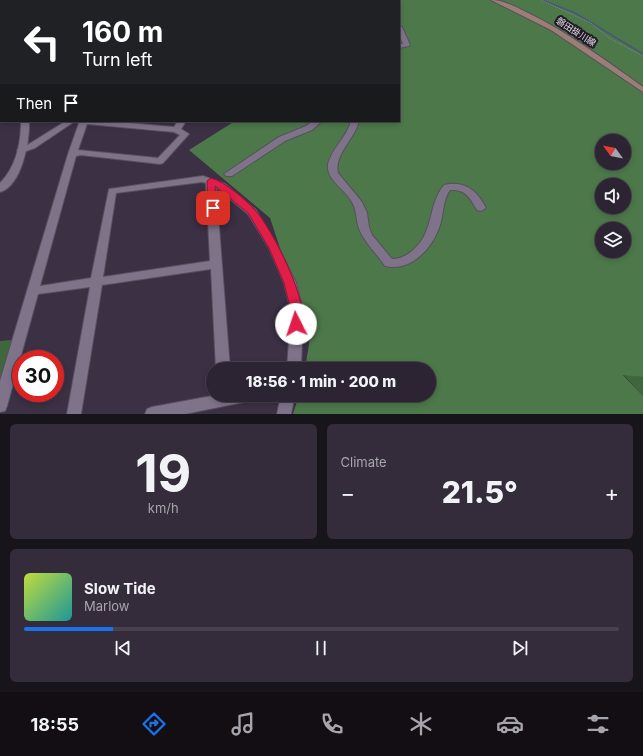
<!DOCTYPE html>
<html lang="en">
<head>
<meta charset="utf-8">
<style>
  :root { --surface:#2c2433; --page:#342c3b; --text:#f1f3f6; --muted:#a6a4ac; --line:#48414e; --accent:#1a73e8 }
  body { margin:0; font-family:Inter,"Noto Sans JP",sans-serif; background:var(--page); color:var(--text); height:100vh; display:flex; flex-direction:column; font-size:15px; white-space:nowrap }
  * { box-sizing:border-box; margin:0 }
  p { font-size:13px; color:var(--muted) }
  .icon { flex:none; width:22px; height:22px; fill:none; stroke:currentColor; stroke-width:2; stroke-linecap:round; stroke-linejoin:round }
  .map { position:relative; height:414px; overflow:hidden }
  .details { display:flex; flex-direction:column; gap:10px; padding:10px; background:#18141c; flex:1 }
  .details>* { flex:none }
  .guide { position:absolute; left:0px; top:0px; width:400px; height:122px; box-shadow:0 2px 6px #0003,0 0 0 1px var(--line); background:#202124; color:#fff; overflow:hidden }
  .needle { width:26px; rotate:303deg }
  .tools { position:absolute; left:595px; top:134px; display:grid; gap:8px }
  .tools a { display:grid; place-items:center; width:36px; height:36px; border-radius:50%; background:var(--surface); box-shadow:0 2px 6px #0003,0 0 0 1px var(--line); font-size:20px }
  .speed { position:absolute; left:12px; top:350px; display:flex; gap:8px; font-size:20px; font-weight:700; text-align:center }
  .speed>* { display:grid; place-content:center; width:52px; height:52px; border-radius:50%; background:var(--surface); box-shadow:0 2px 6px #0003,0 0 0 1px var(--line); line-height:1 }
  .speed .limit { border:6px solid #d22; background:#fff; color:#111 }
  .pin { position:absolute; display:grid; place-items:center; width:34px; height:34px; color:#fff; margin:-17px; border-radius:8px; box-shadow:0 2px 6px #0006 }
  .me { position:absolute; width:44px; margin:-22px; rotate:356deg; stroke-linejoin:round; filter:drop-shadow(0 0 3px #0008) }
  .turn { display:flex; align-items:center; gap:14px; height:84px; padding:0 16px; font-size:18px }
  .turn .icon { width:52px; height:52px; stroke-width:2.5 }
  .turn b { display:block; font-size:28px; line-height:34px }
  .then { display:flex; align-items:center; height:38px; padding:0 16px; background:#0003; gap:8px; font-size:15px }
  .big { font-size:30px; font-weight:800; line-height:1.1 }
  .details .widget { flex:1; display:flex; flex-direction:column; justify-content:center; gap:6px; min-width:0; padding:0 14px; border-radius:6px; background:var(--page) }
  .details .dial { align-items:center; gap:0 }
  .dial b { font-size:52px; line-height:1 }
  .song { display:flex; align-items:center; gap:12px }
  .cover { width:48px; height:48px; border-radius:6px; background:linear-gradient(135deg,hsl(70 70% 55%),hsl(180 70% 35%)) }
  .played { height:4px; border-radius:2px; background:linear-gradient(90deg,var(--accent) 15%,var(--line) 15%) }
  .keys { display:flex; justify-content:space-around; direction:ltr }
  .heat { display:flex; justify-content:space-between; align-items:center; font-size:22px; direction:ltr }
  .details .tiles { flex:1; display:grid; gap:10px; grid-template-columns:1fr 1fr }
  .widget:last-child { grid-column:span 2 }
  .trip { position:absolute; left:206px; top:362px; width:230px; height:40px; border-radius:20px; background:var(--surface); box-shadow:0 2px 6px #0003,0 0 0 1px var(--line); font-weight:800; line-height:40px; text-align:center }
  .menu { display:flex; height:64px; justify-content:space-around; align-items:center; background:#120e14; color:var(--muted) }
  .menu .icon { width:28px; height:28px }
  .menu .active { color:var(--accent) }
  .menu b { font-size:18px; color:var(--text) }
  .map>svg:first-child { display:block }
  .green { fill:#3e683c }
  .forest { fill:#4d784a; fill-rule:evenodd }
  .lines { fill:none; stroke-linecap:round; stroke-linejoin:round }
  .stream { stroke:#46597a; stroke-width:1.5 }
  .building { fill:#785c90; stroke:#544065 }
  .service-casing { stroke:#584f5f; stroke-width:2 }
  .minor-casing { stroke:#584f5f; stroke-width:2 }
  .tertiary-casing { stroke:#584f5f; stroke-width:2 }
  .secondary-casing { stroke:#584f5f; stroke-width:2 }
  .path { stroke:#877e8f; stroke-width:1; stroke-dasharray:1.5 1; stroke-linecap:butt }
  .service { fill:#7f738a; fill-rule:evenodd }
  .minor { fill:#7f738a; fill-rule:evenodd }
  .tertiary { fill:#7f738a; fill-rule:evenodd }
  .secondary { fill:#9b7f74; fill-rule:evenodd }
  .route { fill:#e11d48; stroke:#92132f }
  .labels { text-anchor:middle; stroke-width:4; stroke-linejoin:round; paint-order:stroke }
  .far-street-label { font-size:9px; fill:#e2dce9; stroke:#201b24 }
</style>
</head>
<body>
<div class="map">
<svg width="643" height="414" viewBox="0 0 643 414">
  <rect width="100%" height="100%" fill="#3b3044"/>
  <path class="green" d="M 12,340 L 0,381 L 0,341 Z
    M 623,374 L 643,377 L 643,396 Z"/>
  <path class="forest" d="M 248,0 L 643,0 L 643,377 L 623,375 L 643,396 L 643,414 L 293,414 L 299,395 L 429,395 L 429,369 L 305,369 L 310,338 L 270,218 L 189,150 L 235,121 L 399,121 L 399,1 L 248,1 ZM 602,141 L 624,141 L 624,163 L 602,163 ZM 602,185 L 624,185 L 624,207 L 602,207 ZM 602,229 L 624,229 L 624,251 L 602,251 Z"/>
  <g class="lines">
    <path class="stream" d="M 542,0 L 575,13 L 643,54"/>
  </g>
  <path class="building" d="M 0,74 L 1,75 L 1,84 L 0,84 Z"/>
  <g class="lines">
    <g class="service-casing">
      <path id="service" d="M 195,0 L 200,0 L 199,1 L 195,1 Z
        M 0,51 L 1,51 L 1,53 L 0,53 Z"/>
    </g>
    <g class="minor-casing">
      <path id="minor" d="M 10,0 L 20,0 L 9,1 Z
        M 49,0 L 58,0 L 48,1 Z
        M 130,0 L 136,0 L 137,1 L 131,1 Z
        M 0,3 L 1,3 L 1,7 L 0,7 Z
        M 0,12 L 1,12 L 1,16 L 0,16 Z
        M 399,25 L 402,27 L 410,45 L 409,46 L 399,48 L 399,44 L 403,44 L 399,34 Z
        M 66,121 L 75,121 L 35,148 L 21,153 L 17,150 L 29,144 Z
        M 75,121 L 105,121 L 174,127 L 178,121 L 186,121 L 181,129 L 189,134 L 163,163 L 160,164 L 81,155 L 76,156 L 40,286 L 91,278 L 109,189 L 203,176 L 225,184 L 256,210 L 279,248 L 296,283 L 303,311 L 301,369 L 287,369 L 291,311 L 284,283 L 269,248 L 248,214 L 216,187 L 230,369 L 216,369 L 211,269 L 102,285 L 81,414 L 67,414 L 90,287 L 38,294 L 7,406 L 5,411 L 0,412 L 0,381 L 68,154 L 79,123 ZM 87,124 L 174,132 L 180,135 L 158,158 L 78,150 ZM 202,182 L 206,183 L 210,261 L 103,277 L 116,193 Z
        M 313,121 L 322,121 L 312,130 L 285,141 L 232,176 L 226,176 L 224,174 L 279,137 L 306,126 Z
        M 351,121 L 359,121 C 355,139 334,154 338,173 L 362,202 L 367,213 L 369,227 L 372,235 L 392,259 C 400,259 406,256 412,251 C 435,232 427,206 444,185 C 464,180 477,190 486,208 L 481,211 L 477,210 C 470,198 466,189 450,190 C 442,201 444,216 439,228 C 431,250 410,272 385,266 C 377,254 366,244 360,231 C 355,220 358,210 350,199 C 343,188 326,179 328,164 C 332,148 347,137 351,121 Z
        M 217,395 L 256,395 L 254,399 L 249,401 L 185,414 L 145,414 L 147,409 L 152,407 Z
        M 281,395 L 295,395 L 291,414 L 277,414 Z"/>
    </g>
    <g class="tertiary-casing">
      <path id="tertiary" d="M 0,99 L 1,99 L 1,103 L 0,103 Z
        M 21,121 L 29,121 C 30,140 22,186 0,192 L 0,183 C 16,167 21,143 21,121 Z"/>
    </g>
    <g class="secondary-casing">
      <path id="secondary" d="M 491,0 C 504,0 515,7 526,12 C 568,32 605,60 643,87 L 643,92 L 551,30 Z"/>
    </g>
    <path class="path" d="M 541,0 L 591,23 L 609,38 L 643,56"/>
    <use href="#service" class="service"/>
    <use href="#minor" class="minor"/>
    <use href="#tertiary" class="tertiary"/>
    <use href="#secondary" class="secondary"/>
  </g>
  <path class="route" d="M 211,178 C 225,182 245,199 255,210 C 271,227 312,306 301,327 L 296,329 L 292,327 L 291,324 L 291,311 L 284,283 L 269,248 L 248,213 L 215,186 L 217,208 L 213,211 L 208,208 L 207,181 Z"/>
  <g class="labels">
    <g class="far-street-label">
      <text transform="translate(576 32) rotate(33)" y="3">磐田掛川線</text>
    </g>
  </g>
</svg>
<div class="tools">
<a><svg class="needle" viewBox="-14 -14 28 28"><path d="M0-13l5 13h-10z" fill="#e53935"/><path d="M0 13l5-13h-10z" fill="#a6a4ac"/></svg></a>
<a><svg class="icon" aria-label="sound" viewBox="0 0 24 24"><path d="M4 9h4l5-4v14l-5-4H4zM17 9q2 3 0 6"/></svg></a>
<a><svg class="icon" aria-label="layers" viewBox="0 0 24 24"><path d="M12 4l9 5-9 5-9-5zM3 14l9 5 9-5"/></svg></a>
</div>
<div class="speed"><div class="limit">30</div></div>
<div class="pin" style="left:213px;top:208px;background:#d93025"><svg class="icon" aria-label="arrive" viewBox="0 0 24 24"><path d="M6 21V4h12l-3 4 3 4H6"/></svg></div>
<svg class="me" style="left:296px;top:324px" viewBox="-20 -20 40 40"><circle r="19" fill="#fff"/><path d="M0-13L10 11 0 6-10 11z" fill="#e11d48"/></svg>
<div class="trip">18:56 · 1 min · 200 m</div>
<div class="guide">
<div class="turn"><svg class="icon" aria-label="left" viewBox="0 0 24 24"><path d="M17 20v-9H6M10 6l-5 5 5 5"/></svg><div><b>160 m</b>Turn left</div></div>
<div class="then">Then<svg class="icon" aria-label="arrive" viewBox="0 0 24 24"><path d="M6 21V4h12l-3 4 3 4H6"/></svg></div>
</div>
</div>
<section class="details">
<div class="tiles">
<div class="widget dial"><b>19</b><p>km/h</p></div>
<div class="widget"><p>Climate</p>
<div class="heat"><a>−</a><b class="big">21.5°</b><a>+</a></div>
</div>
<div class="widget">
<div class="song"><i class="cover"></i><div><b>Slow Tide</b><p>Marlow</p></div></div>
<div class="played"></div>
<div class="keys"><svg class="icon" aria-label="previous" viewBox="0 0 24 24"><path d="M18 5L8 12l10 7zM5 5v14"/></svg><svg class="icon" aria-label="pause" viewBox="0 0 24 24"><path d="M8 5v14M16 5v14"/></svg><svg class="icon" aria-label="next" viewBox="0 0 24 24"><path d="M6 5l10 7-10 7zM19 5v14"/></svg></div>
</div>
</div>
</section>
<nav class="menu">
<b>18:55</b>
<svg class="icon active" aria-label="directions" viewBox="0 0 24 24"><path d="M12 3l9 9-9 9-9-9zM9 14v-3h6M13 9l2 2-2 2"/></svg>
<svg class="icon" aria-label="music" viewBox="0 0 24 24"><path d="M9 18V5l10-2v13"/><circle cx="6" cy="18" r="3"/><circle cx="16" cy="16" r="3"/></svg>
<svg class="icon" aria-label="phone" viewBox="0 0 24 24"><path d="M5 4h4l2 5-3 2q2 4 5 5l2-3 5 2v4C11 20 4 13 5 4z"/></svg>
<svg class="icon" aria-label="climate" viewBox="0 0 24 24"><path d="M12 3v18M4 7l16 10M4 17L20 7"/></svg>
<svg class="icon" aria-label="car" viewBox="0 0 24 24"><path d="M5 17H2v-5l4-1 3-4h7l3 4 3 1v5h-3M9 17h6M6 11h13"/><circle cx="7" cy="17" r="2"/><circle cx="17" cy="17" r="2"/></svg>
<svg class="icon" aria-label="filters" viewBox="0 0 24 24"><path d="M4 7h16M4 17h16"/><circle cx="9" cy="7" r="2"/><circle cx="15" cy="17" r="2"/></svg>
</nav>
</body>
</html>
